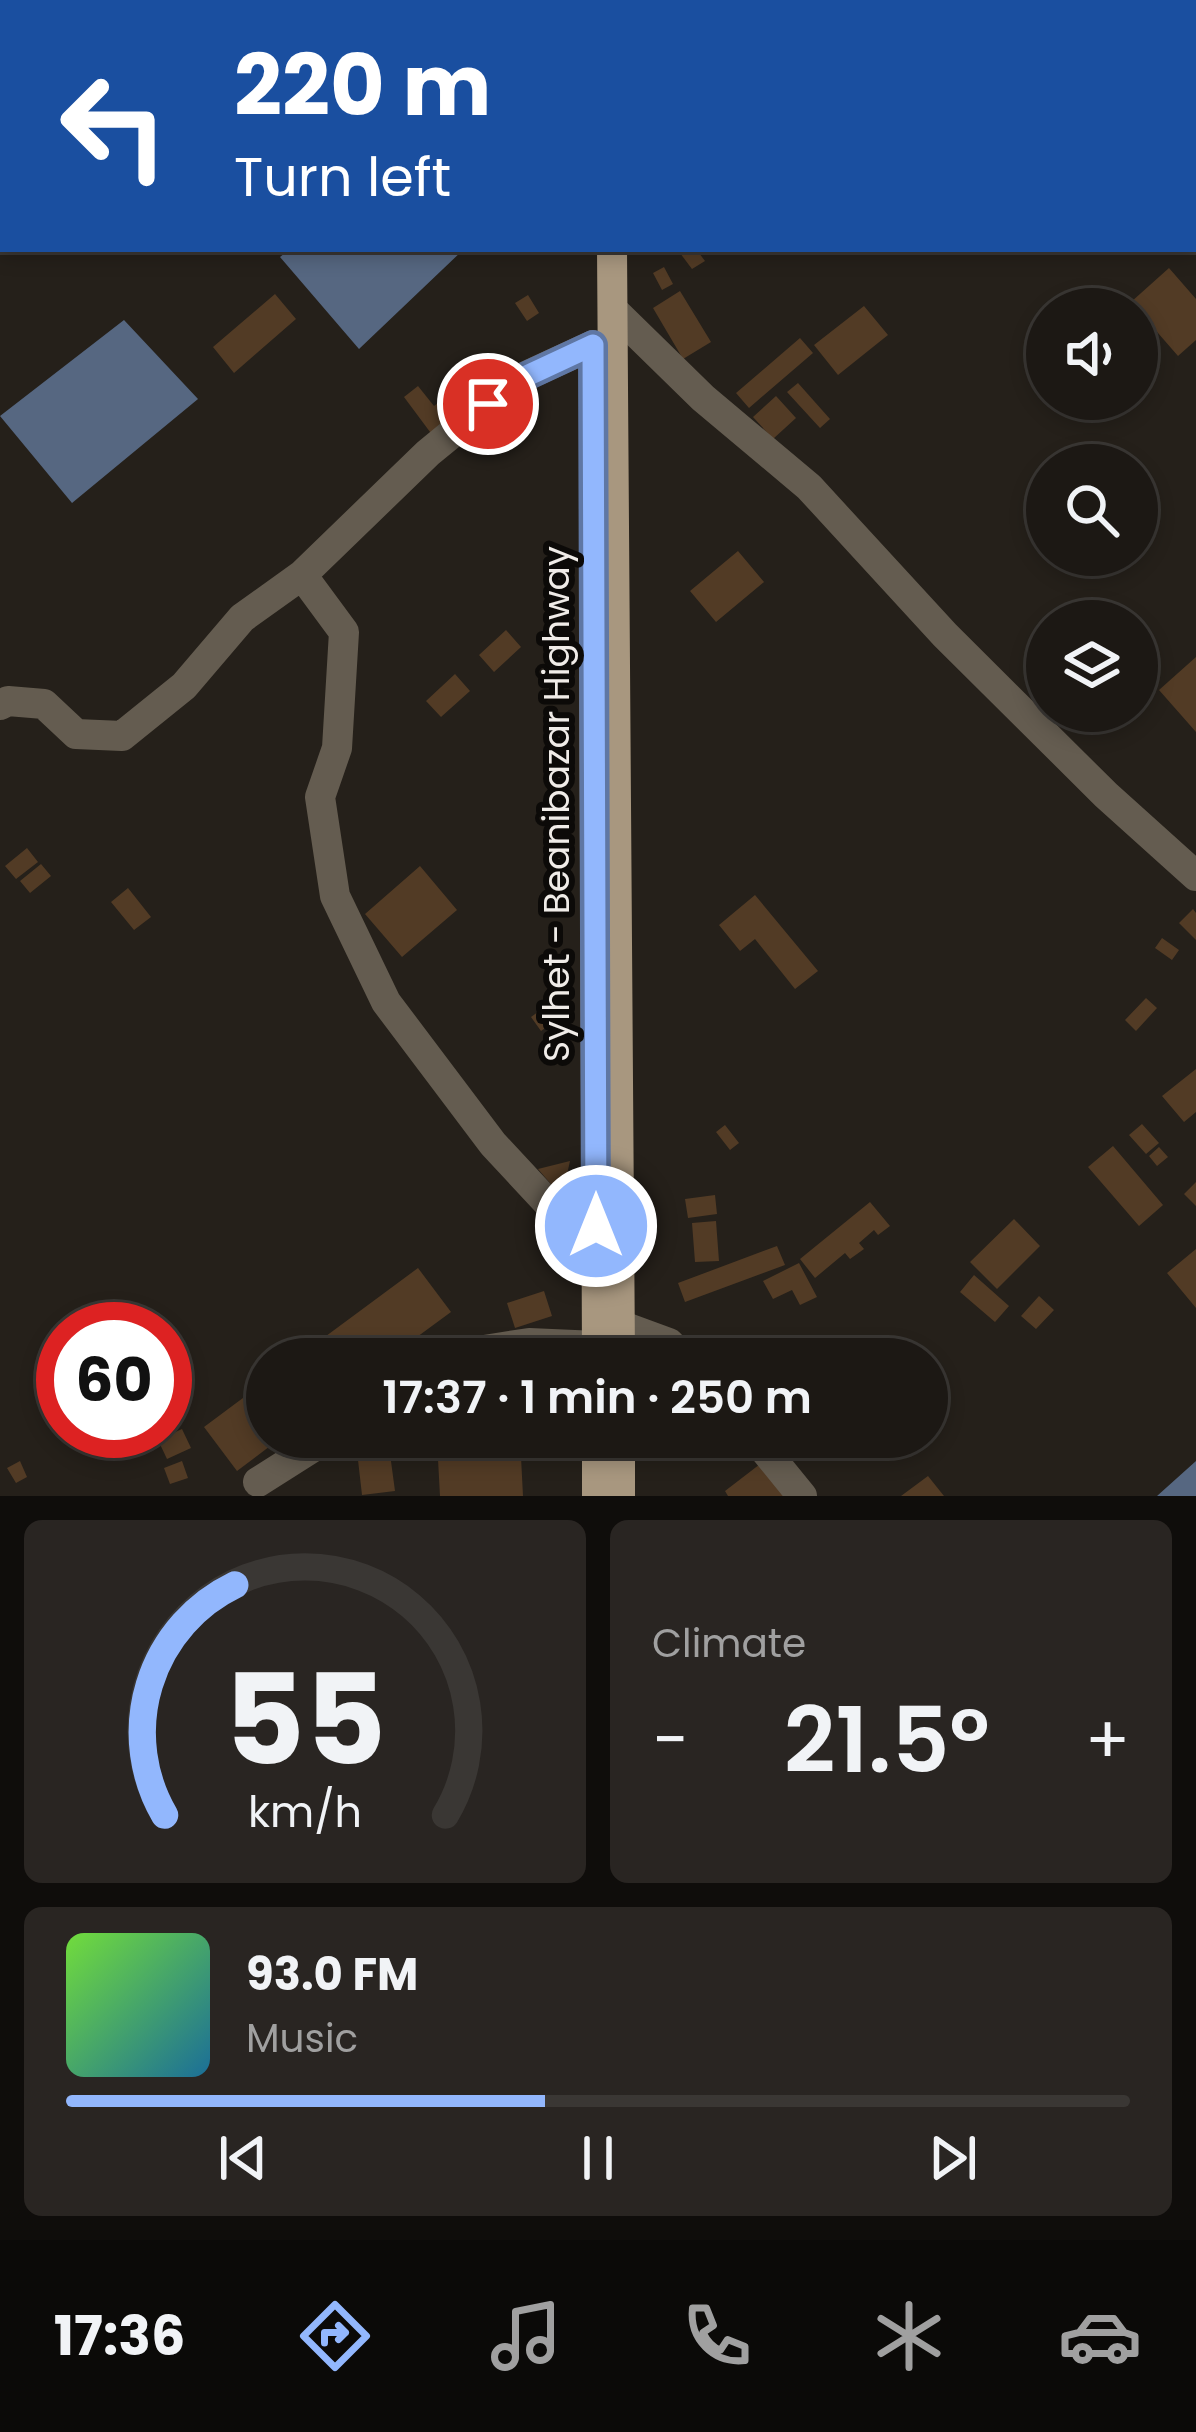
<!DOCTYPE html>
<html lang="en">
<head>
<meta charset="utf-8">
<style>
  :root { --surface:#1c1814; --page:#292522; --text:#f1f3f6; --muted:#a0a0a0; --line:#3a3734; --accent:#92b7fd }
  body { margin:0; font-family:Poppins,sans-serif; background:var(--page); color:var(--text); height:100vh; display:flex; flex-direction:column; font-size:45px; white-space:nowrap }
  * { box-sizing:border-box; margin:0 }
  p { font-size:39px; color:var(--muted) }
  .icon { flex:none; width:66px; height:66px; fill:none; stroke:currentColor; stroke-width:2; stroke-linecap:round; stroke-linejoin:round }
  .map { position:relative; height:1496px; overflow:hidden }
  .drawer { display:flex; flex-direction:column; gap:24px; padding:24px; background:#0f0d0b; flex:1 }
  .drawer>* { flex:none }
  .top-card { position:absolute; left:0px; top:0px; width:1197px; height:252px; box-shadow:0 6px 18px #0003,0 0 0 3px var(--line); background:#1a4fa0; color:#fff; overflow:hidden }
  .fabs { position:absolute; left:1026px; top:288px; display:grid; gap:24px }
  .fabs a { display:grid; place-items:center; width:132px; height:132px; border-radius:50%; background:var(--surface); box-shadow:0 6px 18px #0003,0 0 0 3px var(--line); font-size:60px }
  .speed { position:absolute; left:36px; top:1302px; display:flex; gap:24px; font-size:60px; font-weight:700; text-align:center }
  .speed>* { display:grid; place-content:center; width:156px; height:156px; border-radius:50%; background:var(--surface); box-shadow:0 6px 18px #0003,0 0 0 3px var(--line); line-height:1 }
  .speed .limit { border:18px solid #d22; background:#fff; color:#111 }
  .pin { position:absolute; display:grid; place-items:center; width:102px; height:102px; color:#fff; margin:-51px; border:6px solid #fff; border-radius:50%; box-shadow:0 3px 12px #0007 }
  .me { position:absolute; width:132px; margin:-66px; rotate:0deg; stroke-linejoin:round; filter:drop-shadow(0 0 9px #0008) }
  .turn { display:flex; align-items:center; gap:42px; height:252px; padding:0 36px; font-size:54px }
  .turn .icon { width:156px; height:156px; stroke-width:2.5 }
  .turn b { display:block; font-size:84px; line-height:102px }
  .big { font-size:90px; font-weight:600; line-height:1.1 }
  .drawer .card { flex:1; display:flex; flex-direction:column; justify-content:center; gap:18px; min-width:0; padding:0 42px; border-radius:18px; background:var(--page) }
  .drawer .dial { align-items:center; gap:0 }
  .dial svg { height:312px; overflow:visible; fill:none; stroke:var(--line); stroke-width:7; stroke-linecap:round; text-anchor:middle }
  .dial text { fill:var(--text); stroke:none }
  .song { display:flex; align-items:center; gap:36px }
  .cover { width:144px; height:144px; border-radius:18px; background:linear-gradient(135deg,hsl(100 70% 55%),hsl(200 70% 35%)) }
  .played { height:12px; border-radius:6px; background:linear-gradient(90deg,var(--accent) 45%,var(--line) 45%) }
  .keys { display:flex; justify-content:space-around; direction:ltr }
  .heat { display:flex; justify-content:space-between; align-items:center; font-size:66px; direction:ltr }
  .drawer .tiles { flex:1; display:grid; gap:24px; grid-template-columns:1fr 1fr }
  .card:last-child { grid-column:span 2 }
  .trip { position:absolute; left:246px; top:1338px; width:702px; height:120px; border-radius:60px; background:var(--surface); box-shadow:0 6px 18px #0003,0 0 0 3px var(--line); font-weight:600; line-height:120px; text-align:center }
  .dock { display:flex; height:192px; justify-content:space-around; align-items:center; background:#0b0a08; color:var(--muted) }
  .dock .icon { width:84px; height:84px }
  .dock .current { color:var(--accent) }
  .dock b { font-size:54px; color:var(--text) }
  .map>svg:first-child { display:block }
  .water { fill:#566781 }
  .building { fill:#523b25 }
  .lines { fill:none; stroke-linecap:round; stroke-linejoin:round }
  .minor { stroke:#645c50; stroke-width:30 }
  .major { stroke:#a8977f; stroke-width:30 }
  .route-casing { stroke:#5f77a4; stroke-width:30 }
  .route { stroke:#92b7fd; stroke-width:21 }
  .labels { text-anchor:middle; stroke-width:12; stroke-linejoin:round; paint-order:stroke }
  .street-label { font-size:36px; fill:#f0ece8; stroke:#0c0a08 }
</style>
</head>
<body>
<div class="map">
<svg width="1196" height="1496" viewBox="0 0 1196 1496">
  <rect width="100%" height="100%" fill="#25201a"/>
  <path class="water" d="M 290,249 L 464,249 L 359,349 L 280,257 Z
    M 124,320 L 198,399 L 72,503 L 0,416 Z
    M 1196,1461 L 1196,1496 L 1157,1496 Z"/>
  <path class="building" d="M 677,249 L 696,249 L 705,261 L 692,269 Z
    M 664,267 L 673,284 L 662,290 L 653,273 Z
    M 1169,268 L 1196,299 L 1196,340 L 1178,356 L 1131,302 Z
    M 680,291 L 711,342 L 683,359 L 653,308 Z
    M 275,294 L 296,319 L 234,373 L 213,347 Z
    M 528,295 L 539,313 L 527,321 L 515,303 Z
    M 864,306 L 888,335 L 838,375 L 814,345 Z
    M 800,338 L 813,353 L 749,408 L 736,393 Z
    M 498,357 L 513,375 L 433,436 L 404,397 L 418,386 L 434,406 Z
    M 798,383 L 830,419 L 820,428 L 787,392 Z
    M 513,394 L 535,421 L 522,431 L 501,403 Z
    M 776,396 L 796,418 L 773,439 L 753,417 Z
    M 738,551 L 764,582 L 716,622 L 690,591 Z
    M 506,630 L 521,647 L 494,672 L 479,655 Z
    M 1196,657 L 1196,732 L 1159,690 Z
    M 455,674 L 470,691 L 441,717 L 426,701 Z
    M 27,848 L 38,862 L 16,879 L 5,866 Z
    M 41,864 L 51,876 L 30,893 L 20,881 Z
    M 420,866 L 457,910 L 402,957 L 365,914 Z
    M 128,888 L 151,917 L 134,930 L 111,902 Z
    M 755,895 L 818,971 L 795,989 L 755,939 L 740,951 L 719,925 Z
    M 1193,909 L 1196,913 L 1196,940 L 1179,923 Z
    M 1162,938 L 1179,950 L 1172,960 L 1155,948 Z
    M 1146,998 L 1157,1008 L 1136,1031 L 1125,1020 Z
    M 553,1001 L 563,1015 L 541,1031 L 531,1017 Z
    M 1196,1069 L 1196,1112 L 1184,1122 L 1162,1096 Z
    M 1142,1124 L 1159,1143 L 1146,1154 L 1129,1135 Z
    M 725,1125 L 739,1143 L 730,1150 L 716,1132 Z
    M 1113,1146 L 1163,1205 L 1139,1226 L 1088,1167 Z
    M 1159,1147 L 1168,1157 L 1157,1166 L 1149,1156 Z
    M 570,1161 L 562,1197 L 538,1169 Z
    M 1196,1182 L 1196,1206 L 1184,1194 Z
    M 715,1195 L 717,1214 L 688,1218 L 685,1199 Z
    M 870,1202 L 890,1226 L 878,1235 L 874,1230 L 859,1243 L 864,1249 L 850,1259 L 845,1253 L 815,1278 L 800,1259 Z
    M 1014,1219 L 1040,1246 L 997,1289 L 970,1262 Z
    M 716,1221 L 719,1261 L 695,1262 L 692,1223 Z
    M 777,1246 L 785,1265 L 685,1302 L 678,1283 Z
    M 1196,1249 L 1196,1308 L 1167,1273 Z
    M 799,1263 L 817,1297 L 800,1305 L 792,1290 L 773,1299 L 763,1281 Z
    M 418,1268 L 451,1312 L 387,1359 L 295,1359 Z
    M 974,1275 L 1009,1306 L 995,1322 L 960,1292 Z
    M 544,1291 L 552,1316 L 515,1328 L 507,1303 Z
    M 1039,1296 L 1054,1310 L 1036,1329 L 1021,1316 Z
    M 267,1380 L 267,1437 L 282,1437 L 237,1471 L 204,1427 Z
    M 182,1429 L 191,1448 L 167,1459 L 158,1440 Z
    M 447,1437 L 520,1437 L 523,1496 L 440,1496 L 438,1459 L 448,1458 Z
    M 388,1439 L 395,1491 L 362,1495 L 358,1460 L 371,1458 L 369,1441 Z
    M 20,1461 L 27,1477 L 16,1483 L 7,1468 Z
    M 182,1461 L 188,1478 L 170,1484 L 164,1468 Z
    M 764,1461 L 790,1496 L 728,1496 L 725,1491 Z
    M 928,1476 L 944,1496 L 901,1496 Z"/>
  <g class="lines">
    <path class="minor" d="M 1026,3 L 1031,0
      M 1194,17 L 1196,20
      M 613,310 L 703,398 L 809,487 L 945,635 L 1106,795 L 1196,876
      M 302,575 L 344,632 L 337,748 L 320,797 L 335,896 L 386,1002 L 493,1144 L 560,1216 L 596,1227
      M 0,705 L 8,701 L 44,704 L 76,734 L 122,736 L 184,686 L 242,618 L 302,575 L 428,453 L 517,380 L 593,345
      M 620,1325 L 669,1343 L 684,1359
      M 451,1359 L 459,1354 L 529,1343 L 597,1346
      M 754,1437 L 802,1496
      M 258,1482 L 329,1437"/>
    <path class="major" d="M 615,3 L 615,0
      M 612,249 L 620,1359
      M 594,615 L 597,1359
      M 597,1437 L 597,1496
      M 620,1496 L 620,1437"/>
  </g>
  <g class="lines">
    <g class="route-casing">
      <path id="route" d="M 488,404 L 518,380 L 593,345 L 596,1226"/>
    </g>
    <use href="#route" class="route"/>
  </g>
  <g class="labels">
    <g class="street-label">
      <text transform="translate(556 804) rotate(-90)" y="13">Sylhet - Beanibazar Highway</text>
    </g>
  </g>
</svg>
<div class="fabs">
<a><svg class="icon" aria-label="sound" viewBox="0 0 24 24"><path d="M4 9h4l5-4v14l-5-4H4zM17 9q2 3 0 6"/></svg></a>
<a><svg class="icon" aria-label="search" viewBox="0 0 24 24"><circle cx="10" cy="10" r="6"/><path d="M15 15l6 6"/></svg></a>
<a><svg class="icon" aria-label="layers" viewBox="0 0 24 24"><path d="M12 4l9 5-9 5-9-5zM3 14l9 5 9-5"/></svg></a>
</div>
<div class="speed"><div class="limit">60</div></div>
<div class="pin" style="left:488px;top:404px;background:#d93025"><svg class="icon" aria-label="arrive" viewBox="0 0 24 24"><path d="M6 21V4h12l-3 4 3 4H6"/></svg></div>
<svg class="me" style="left:596px;top:1226px" viewBox="-20 -20 40 40"><circle r="17" fill="#92b7fd" stroke="#fff" stroke-width="3"/><path d="M0-11L8 9 0 5-8 9z" fill="#fff"/></svg>
<div class="trip">17:37 · 1 min · 250 m</div>
<div class="top-card">
<div class="turn"><svg class="icon" aria-label="left" viewBox="0 0 24 24"><path d="M17 20v-9H6M10 6l-5 5 5 5"/></svg><div><b>220 m</b>Turn left</div></div>
</div>
</div>
<section class="drawer">
<div class="tiles">
<div class="card dial"><svg viewBox="0 0 100 80">
<path d="M14 69A42 42 0 1 1 86 69"/>
<path d="M14 69A42 42 0 0 1 32 10" stroke="#92b7fd"/>
<text x="50" y="56" font-size="32" font-weight="700">55</text>
<text x="50" y="72" font-size="11">km/h</text>
</svg></div>
<div class="card"><p>Climate</p>
<div class="heat"><a>−</a><b class="big">21.5°</b><a>+</a></div>
</div>
<div class="card">
<div class="song"><i class="cover"></i><div><b>93.0 FM</b><p>Music</p></div></div>
<div class="played"></div>
<div class="keys"><svg class="icon" aria-label="previous" viewBox="0 0 24 24"><path d="M18 5L8 12l10 7zM5 5v14"/></svg><svg class="icon" aria-label="pause" viewBox="0 0 24 24"><path d="M8 5v14M16 5v14"/></svg><svg class="icon" aria-label="next" viewBox="0 0 24 24"><path d="M6 5l10 7-10 7zM19 5v14"/></svg></div>
</div>
</div>
</section>
<nav class="dock">
<b>17:36</b>
<svg class="icon current" aria-label="directions" viewBox="0 0 24 24"><path d="M12 3l9 9-9 9-9-9zM9 14v-3h6M13 9l2 2-2 2"/></svg>
<svg class="icon" aria-label="music" viewBox="0 0 24 24"><path d="M9 18V5l10-2v13"/><circle cx="6" cy="18" r="3"/><circle cx="16" cy="16" r="3"/></svg>
<svg class="icon" aria-label="phone" viewBox="0 0 24 24"><path d="M5 4h4l2 5-3 2q2 4 5 5l2-3 5 2v4C11 20 4 13 5 4z"/></svg>
<svg class="icon" aria-label="climate" viewBox="0 0 24 24"><path d="M12 3v18M4 7l16 10M4 17L20 7"/></svg>
<svg class="icon" aria-label="car" viewBox="0 0 24 24"><path d="M5 17H2v-5l4-1 3-4h7l3 4 3 1v5h-3M9 17h6M6 11h13"/><circle cx="7" cy="17" r="2"/><circle cx="17" cy="17" r="2"/></svg>
</nav>
</body>
</html>
